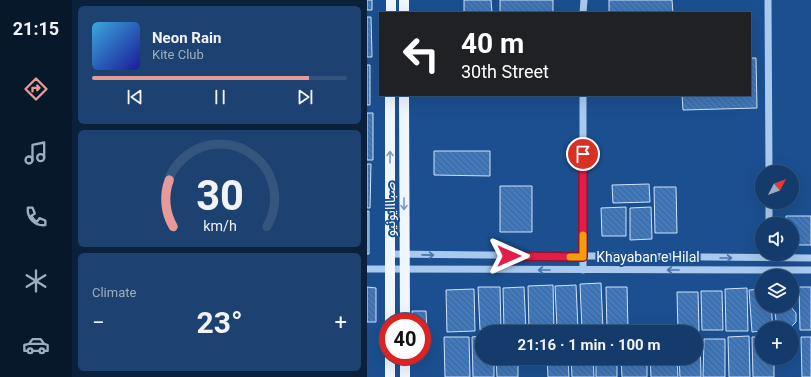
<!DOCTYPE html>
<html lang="en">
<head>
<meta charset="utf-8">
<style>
  :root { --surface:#143b6b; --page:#1d4271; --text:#f1f3f6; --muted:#9dadc1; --line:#33557e; --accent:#e69b98 }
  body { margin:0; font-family:Roboto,"Noto Sans Arabic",sans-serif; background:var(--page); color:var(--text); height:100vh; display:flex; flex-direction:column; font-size:15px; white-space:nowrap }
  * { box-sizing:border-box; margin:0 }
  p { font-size:13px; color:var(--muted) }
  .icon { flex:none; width:22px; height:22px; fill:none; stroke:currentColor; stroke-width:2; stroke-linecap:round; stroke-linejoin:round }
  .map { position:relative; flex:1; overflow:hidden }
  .sheet { display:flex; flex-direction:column; gap:6px; padding:6px; background:#0b203b; width:295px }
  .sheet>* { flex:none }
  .hud { position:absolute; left:12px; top:12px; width:372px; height:84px; border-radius:0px; box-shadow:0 4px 16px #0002,0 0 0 1px var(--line); background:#202124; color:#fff; overflow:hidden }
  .needle { width:26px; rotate:49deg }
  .fabs { position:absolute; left:388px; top:165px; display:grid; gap:8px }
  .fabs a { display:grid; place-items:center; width:44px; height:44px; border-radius:50%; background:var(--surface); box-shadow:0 4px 16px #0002,0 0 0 1px var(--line); font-size:20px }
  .speed { position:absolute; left:12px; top:313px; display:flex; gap:8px; font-size:20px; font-weight:700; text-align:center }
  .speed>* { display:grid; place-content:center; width:52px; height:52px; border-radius:50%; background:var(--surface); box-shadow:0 4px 16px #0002,0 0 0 1px var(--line); line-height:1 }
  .speed .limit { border:6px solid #d22; background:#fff; color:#111 }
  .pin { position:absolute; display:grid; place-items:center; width:34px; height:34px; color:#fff; margin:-17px; border:2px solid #fff; border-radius:50%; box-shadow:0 1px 4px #0007 }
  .me { position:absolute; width:44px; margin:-22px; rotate:90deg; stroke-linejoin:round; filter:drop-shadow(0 0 3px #0008) }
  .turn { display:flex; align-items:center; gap:14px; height:84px; padding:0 16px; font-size:18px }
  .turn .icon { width:52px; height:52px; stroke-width:2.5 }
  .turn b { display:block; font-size:28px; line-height:34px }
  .big { font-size:30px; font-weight:700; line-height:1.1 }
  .sheet .card { flex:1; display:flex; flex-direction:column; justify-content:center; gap:6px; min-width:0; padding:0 14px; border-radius:6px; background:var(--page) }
  .sheet .dial { align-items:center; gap:0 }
  .dial svg { height:104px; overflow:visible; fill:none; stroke:var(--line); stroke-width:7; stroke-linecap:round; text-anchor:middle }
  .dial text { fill:var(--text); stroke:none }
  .song { display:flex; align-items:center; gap:12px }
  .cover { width:48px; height:48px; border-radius:6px; background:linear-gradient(135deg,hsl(200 70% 55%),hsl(240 70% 35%)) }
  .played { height:4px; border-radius:2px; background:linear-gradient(90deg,var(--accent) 85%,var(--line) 85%) }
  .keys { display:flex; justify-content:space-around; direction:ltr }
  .heat { display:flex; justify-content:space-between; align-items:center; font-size:22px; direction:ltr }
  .trip { position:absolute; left:108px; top:325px; width:228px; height:40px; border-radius:20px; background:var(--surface); box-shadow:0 4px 16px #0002,0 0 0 1px var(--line); font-weight:700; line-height:40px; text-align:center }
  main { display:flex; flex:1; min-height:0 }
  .menu { display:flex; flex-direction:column; width:72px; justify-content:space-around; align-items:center; background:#08182b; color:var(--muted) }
  .menu .icon { width:28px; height:28px }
  .menu .active { color:var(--accent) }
  .menu b { font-size:18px; color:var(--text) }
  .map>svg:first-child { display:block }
  .building { fill:url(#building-back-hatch); stroke:#cfe3fa }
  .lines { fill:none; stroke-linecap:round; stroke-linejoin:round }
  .minor { stroke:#a9c9ee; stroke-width:7 }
  .major { stroke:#f0f6ff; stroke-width:10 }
  .oneway { stroke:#7b9ac1 }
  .oneway2 { stroke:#4674ac }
  .route-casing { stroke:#92132f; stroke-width:10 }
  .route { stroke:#e11d48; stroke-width:7 }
  .slow { stroke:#f59e0b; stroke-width:7 }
  .labels { text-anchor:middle; stroke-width:4; stroke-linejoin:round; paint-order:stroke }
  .street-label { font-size:14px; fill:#fff; stroke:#1b4f8f }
</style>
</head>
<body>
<main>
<nav class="menu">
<b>21:15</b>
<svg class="icon active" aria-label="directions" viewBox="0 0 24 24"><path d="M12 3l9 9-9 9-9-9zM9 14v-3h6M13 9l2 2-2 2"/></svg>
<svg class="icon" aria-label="music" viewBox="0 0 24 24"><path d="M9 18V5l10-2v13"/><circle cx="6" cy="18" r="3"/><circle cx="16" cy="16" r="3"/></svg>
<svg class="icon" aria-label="phone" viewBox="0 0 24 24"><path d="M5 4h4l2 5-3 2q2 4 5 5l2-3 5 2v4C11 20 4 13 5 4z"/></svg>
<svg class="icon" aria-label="climate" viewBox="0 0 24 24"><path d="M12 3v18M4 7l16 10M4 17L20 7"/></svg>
<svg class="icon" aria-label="car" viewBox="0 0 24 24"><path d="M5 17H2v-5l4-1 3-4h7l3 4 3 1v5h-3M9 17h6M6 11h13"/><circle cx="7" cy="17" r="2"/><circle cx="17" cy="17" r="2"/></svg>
</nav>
<section class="sheet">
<div class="card">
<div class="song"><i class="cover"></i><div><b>Neon Rain</b><p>Kite Club</p></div></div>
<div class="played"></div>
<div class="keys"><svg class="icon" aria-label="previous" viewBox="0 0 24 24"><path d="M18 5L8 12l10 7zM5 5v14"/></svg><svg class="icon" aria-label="pause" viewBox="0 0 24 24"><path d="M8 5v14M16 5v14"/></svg><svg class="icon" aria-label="next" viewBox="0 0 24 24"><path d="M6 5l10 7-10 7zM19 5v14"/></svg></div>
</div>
<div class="card dial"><svg viewBox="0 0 100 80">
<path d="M14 69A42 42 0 1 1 86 69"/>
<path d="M14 69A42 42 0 0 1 11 33" stroke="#e69b98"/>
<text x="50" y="56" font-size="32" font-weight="700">30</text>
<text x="50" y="72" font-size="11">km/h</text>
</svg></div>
<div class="card"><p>Climate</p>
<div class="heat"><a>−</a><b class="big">23°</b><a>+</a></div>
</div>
</section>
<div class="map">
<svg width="444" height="377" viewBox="0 0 444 377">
  <defs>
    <pattern id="building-back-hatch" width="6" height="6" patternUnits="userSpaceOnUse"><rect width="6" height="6" fill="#4478b7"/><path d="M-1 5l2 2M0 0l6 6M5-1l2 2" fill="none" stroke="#486282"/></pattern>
  </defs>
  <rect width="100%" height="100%" fill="#1b4f8f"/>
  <path class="building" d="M 0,0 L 5,0 L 5,10 L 0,10 Z
    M 97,0 L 124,0 L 125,13 L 97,13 Z
    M 133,0 L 186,0 L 186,13 L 133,13 Z
    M 242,0 L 305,0 L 306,13 L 242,13 Z
    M 0,17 L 4,17 L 5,57 L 0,57 Z
    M 383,58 L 389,58 L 390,108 L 316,110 L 315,95 L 383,95 Z
    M 0,65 L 3,65 L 3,105 L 0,105 Z
    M 0,113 L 6,113 L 6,160 L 0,160 Z
    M 67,151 L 123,151 L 123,176 L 67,175 Z
    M 0,164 L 4,164 L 3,208 L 0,208 Z
    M 282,184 L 283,202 L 246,203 L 245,185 Z
    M 133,186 L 165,186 L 165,232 L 133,232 Z
    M 287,187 L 309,187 L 310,233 L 288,233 Z
    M 259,207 L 259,236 L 235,236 L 234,208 Z
    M 284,207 L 285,239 L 263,240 L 263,208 Z
    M 0,211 L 2,211 L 2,254 L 0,254 Z
    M 419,216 L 444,216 L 444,245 L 425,245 L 425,224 L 419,224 Z
    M 234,283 L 236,329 L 215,330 L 213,284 Z
    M 186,285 L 187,331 L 162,332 L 161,286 Z
    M 209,285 L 211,328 L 190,328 L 188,286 Z
    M 0,287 L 9,288 L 9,322 L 0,322 Z
    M 111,287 L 133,287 L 134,329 L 113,330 Z
    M 157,287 L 159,330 L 137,330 L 136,288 Z
    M 239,287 L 260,287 L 261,329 L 240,330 Z
    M 432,287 L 444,287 L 444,330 L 433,330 Z
    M 380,288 L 381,331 L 359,331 L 358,289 Z
    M 107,289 L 108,331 L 80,332 L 79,290 Z
    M 395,289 L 395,306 L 404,306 L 406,328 L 395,328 L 395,331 L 385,332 L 382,290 Z
    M 334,291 L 355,291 L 356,330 L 335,330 Z
    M 310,292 L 331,292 L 332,331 L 311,331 Z
    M 415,306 L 423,306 L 429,313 L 429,322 L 423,328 L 410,328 L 408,313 Z
    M 45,311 L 59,311 L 60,331 L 55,331 L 55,322 L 46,322 Z
    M 115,336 L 115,358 L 127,358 L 127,377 L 106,377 L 105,337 Z
    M 382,336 L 383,377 L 362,377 L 361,337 Z
    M 77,337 L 102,337 L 103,377 L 78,377 Z
    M 385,337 L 395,337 L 395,358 L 407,358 L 407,377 L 386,377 Z
    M 434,337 L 444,337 L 444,377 L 435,377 Z
    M 329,338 L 333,338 L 334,377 L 313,377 L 312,358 L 329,358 Z
    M 337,339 L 358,339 L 358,377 L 336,377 Z
    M 129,358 L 151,358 L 151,377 L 130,377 Z
    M 180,358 L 201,358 L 202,377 L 181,377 Z
    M 204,358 L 226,358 L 227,377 L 205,377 Z
    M 229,358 L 250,358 L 250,377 L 229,377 Z
    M 254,358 L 280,358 L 280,377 L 255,377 Z
    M 283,358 L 310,358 L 311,377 L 284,377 Z"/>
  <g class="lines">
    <path class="minor" d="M 401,0 L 402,172
      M 216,13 L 217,0
      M 402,224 L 402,202
      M 22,254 L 444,258
      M 0,269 L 444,270
      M 216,270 L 216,95"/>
    <path class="major" d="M 37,0 L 37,13
      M 24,13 L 24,0
      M 37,95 L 38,322
      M 23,322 L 23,95
      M 23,356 L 23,377
      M 38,356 L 38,377"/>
  </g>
  <defs><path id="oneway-shaft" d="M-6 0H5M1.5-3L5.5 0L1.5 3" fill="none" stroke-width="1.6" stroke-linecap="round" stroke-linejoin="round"/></defs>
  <g class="oneway">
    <use href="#oneway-shaft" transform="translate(23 157) rotate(-90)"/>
    <use href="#oneway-shaft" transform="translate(37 204) rotate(90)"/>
  </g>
  <g class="oneway2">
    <use href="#oneway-shaft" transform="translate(61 255) rotate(1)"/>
    <use href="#oneway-shaft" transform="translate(359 258)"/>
    <use href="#oneway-shaft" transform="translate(177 270) rotate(-180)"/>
    <use href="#oneway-shaft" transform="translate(306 270) rotate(-180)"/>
  </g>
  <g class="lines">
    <g class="route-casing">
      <path id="route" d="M 142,256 L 216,257 L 216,154"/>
    </g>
    <use href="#route" class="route"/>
    <path class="slow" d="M 203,257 L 216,257 L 216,235"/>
  </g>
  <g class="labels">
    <g class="street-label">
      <text transform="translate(23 209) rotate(-90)" y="5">صبا ایونیو</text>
      <text x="281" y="262">Khayaban e Hilal</text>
    </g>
  </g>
</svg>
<div class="fabs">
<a><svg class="needle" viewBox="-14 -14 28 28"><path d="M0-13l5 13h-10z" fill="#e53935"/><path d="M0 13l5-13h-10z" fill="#9dadc1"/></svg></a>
<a><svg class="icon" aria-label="sound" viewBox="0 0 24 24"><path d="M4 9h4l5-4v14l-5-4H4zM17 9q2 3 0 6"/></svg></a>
<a><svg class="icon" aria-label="layers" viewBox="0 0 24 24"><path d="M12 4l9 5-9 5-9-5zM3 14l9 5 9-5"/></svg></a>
<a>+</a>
</div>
<div class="speed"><div class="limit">40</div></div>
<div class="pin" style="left:216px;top:154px;background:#d93025"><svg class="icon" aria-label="arrive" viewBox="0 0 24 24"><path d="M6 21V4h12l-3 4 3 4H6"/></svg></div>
<svg class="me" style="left:142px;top:256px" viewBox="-20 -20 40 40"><path d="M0-17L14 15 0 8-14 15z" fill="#e11d48" stroke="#fff" stroke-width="4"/></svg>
<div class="trip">21:16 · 1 min · 100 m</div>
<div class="hud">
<div class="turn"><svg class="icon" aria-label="left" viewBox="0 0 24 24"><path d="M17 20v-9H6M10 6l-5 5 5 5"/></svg><div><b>40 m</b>30th Street</div></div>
</div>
</div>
</main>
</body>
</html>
